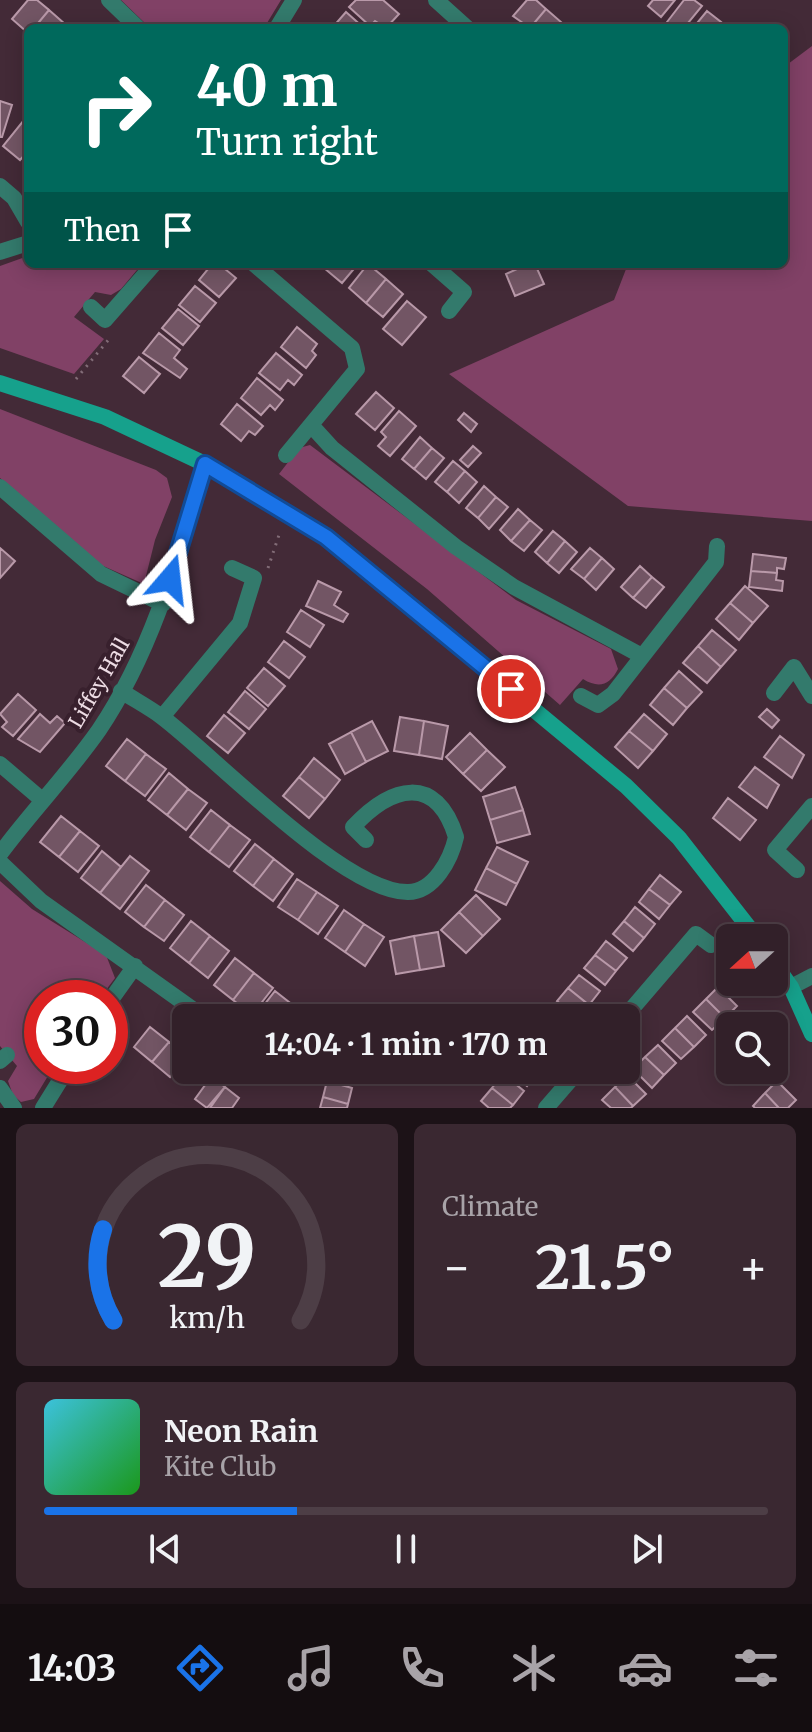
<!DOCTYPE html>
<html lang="en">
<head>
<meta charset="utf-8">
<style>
  :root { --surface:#322029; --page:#3a2831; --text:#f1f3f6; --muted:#a8a3a8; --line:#4d3e46; --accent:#1a73e8 }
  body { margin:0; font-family:Merriweather,serif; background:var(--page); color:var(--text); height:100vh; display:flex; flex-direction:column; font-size:30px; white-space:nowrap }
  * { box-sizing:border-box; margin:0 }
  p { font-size:26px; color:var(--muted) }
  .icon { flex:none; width:44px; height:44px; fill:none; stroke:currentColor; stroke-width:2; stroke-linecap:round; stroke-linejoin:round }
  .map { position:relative; height:1108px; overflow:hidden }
  .drawer { display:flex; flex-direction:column; gap:16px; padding:16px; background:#1c1217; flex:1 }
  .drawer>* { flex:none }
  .banner { position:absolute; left:24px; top:24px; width:764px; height:244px; border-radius:12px; box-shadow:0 4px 20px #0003,0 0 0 2px var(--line); background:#00695c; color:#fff; overflow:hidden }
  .needle { width:52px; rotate:249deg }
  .fabs { position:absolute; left:716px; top:924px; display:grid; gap:16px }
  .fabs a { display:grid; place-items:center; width:72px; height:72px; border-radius:12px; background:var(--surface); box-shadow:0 4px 20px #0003,0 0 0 2px var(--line); font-size:40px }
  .speed { position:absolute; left:24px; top:980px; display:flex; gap:16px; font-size:40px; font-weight:700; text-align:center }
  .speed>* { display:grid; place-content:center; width:104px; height:104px; border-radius:50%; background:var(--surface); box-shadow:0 4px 20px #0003,0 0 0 2px var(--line); line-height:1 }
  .speed .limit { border:12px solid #d22; background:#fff; color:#111 }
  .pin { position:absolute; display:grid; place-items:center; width:68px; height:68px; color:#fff; margin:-34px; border:4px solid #fff; border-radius:50%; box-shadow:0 2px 8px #0007 }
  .me { position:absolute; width:88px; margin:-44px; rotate:17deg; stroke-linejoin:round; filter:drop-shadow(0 0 6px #0008) }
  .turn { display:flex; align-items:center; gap:28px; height:168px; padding:0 40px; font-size:36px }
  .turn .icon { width:104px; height:104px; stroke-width:2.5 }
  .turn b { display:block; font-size:56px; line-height:68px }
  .then { display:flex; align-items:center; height:76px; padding:0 40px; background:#0003; gap:16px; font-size:30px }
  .big { font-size:60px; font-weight:700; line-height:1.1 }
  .drawer .tile { flex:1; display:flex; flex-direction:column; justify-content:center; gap:12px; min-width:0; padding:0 28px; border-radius:12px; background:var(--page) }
  .drawer .dial { align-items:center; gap:0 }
  .dial svg { height:208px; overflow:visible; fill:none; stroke:var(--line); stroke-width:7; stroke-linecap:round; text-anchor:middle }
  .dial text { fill:var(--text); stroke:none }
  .song { display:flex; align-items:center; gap:24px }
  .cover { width:96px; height:96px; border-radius:12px; background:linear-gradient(135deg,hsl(190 70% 55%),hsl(120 70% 35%)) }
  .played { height:8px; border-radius:4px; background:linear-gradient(90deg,var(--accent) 35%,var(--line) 35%) }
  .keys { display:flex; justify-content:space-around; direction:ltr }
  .heat { display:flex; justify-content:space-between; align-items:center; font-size:44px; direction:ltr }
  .drawer .tiles { flex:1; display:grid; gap:16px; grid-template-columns:1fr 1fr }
  .tile:last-child { grid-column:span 2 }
  .trip { position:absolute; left:172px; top:1004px; width:468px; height:80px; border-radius:12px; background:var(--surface); box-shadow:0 4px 20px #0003,0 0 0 2px var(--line); font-weight:700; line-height:80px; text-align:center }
  .menu { display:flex; height:128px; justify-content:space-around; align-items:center; background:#140d10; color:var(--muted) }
  .menu .icon { width:56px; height:56px }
  .menu .active { color:var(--accent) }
  .menu b { font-size:36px; color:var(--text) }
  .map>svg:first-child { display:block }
  .green { fill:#814166 }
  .building { fill:#725564; stroke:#b999a9; stroke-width:2 }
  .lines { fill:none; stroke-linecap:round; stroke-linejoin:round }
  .path { stroke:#826c77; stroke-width:3; stroke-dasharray:2 6; stroke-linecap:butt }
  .street { stroke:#337a6c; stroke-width:16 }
  .secondary { stroke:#16a18c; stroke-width:16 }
  .route-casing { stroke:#114b97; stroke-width:20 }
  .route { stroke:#1a73e8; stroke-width:14 }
  .labels { text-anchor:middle; stroke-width:8; stroke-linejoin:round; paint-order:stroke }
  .street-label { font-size:20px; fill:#eddce4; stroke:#38202d }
</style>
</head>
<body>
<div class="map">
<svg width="812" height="1108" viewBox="0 0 812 1108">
  <rect width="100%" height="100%" fill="#432a37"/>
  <path class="green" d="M 121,0 L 281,0 L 264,28 L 150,28 Z
    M 812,46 L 812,521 L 628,506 L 449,374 L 614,300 L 628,264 L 784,264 L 784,67 Z
    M 28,256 L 28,264 L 142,264 L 121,289 L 111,295 L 95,292 L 74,317 L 104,339 L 74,374 L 0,348 L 0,266 Z
    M 0,409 L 156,470 L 167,478 L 172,497 L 155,540 L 144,584 L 101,565 L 0,478 Z
    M 310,445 L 516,600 L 611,649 L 618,669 C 610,685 599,689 583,679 L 560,705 L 427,589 L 279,474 L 299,448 Z
    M 0,881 L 32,909 L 106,955 L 115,978 L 100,998 L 42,998 L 42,1066 L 54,1066 L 34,1099 L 21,1102 L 13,1095 L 8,1081 L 17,1066 L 0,1046 Z"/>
  <path class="building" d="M 28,0 L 37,0 L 49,10 L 34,28 L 28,28 L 28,33 L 12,19 Z
    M 356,0 L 383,0 L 399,14 L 386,28 L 375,21 L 370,26 L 349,7 Z
    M 527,0 L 536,0 L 546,9 L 530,28 L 513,16 Z
    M 653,0 L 675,0 L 661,17 L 648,6 Z
    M 684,0 L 694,0 L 702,6 L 684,28 L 674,28 L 667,22 Z
    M 546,9 L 561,22 L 556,28 L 530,28 Z
    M 49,10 L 66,25 L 64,28 L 34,28 Z
    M 707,11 L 721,22 L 716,28 L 693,28 Z
    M 346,12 L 364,28 L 332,28 Z
    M 0,101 L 12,105 L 2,137 L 0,137 Z
    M 24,120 L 28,124 L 28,151 L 20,160 L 3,146 Z
    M 212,264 L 219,264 L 236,278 L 219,297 L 199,280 Z
    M 328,264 L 358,264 L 342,283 L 324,268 Z
    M 368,264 L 386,279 L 366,303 L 349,288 Z
    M 528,264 L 535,264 L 544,284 L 515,296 L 506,274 Z
    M 386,279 L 403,294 L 383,317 L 366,303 Z
    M 195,286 L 216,303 L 200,322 L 179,305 Z
    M 407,301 L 426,317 L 402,345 L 383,329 Z
    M 178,309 L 199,326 L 183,345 L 162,328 Z
    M 297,327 L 317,344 L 312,351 L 316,355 L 306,368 L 281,347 Z
    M 159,333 L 180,350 L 174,358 L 187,369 L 180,378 L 143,353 Z
    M 276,353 L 302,375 L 294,385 L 288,380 L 280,390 L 259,373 Z
    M 139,357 L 160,374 L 144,393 L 123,376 Z
    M 257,378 L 283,400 L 275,410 L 270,405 L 261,415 L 241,398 Z
    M 376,392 L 394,408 L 375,430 L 356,414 Z
    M 237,404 L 263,426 L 255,435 L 249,431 L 241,441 L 221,424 Z
    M 399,411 L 416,426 L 390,456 L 378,446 L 386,437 L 381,432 Z
    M 464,413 L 477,424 L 471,432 L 458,420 Z
    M 420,437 L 432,448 L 414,469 L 402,459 Z
    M 473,446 L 481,453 L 468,467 L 460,460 Z
    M 432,448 L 444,458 L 426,479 L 414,469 Z
    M 453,461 L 465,471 L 447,492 L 435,482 Z
    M 465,471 L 477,482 L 459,503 L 447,492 Z
    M 484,486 L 496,497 L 478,518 L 466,508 Z
    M 496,497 L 508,507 L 489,529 L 478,518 Z
    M 518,509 L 530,520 L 511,541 L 500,530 Z
    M 530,520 L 542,530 L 524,551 L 511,541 Z
    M 553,531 L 565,541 L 547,563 L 535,552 Z
    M 565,541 L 577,552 L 559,573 L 547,563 Z
    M 0,548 L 15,561 L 0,578 Z
    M 590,548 L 602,558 L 584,579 L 571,569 Z
    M 753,554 L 786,558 L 784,569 L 777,568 L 777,573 L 751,571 Z
    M 602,558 L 614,569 L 596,590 L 584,579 Z
    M 640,566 L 652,577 L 633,598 L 621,587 Z
    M 751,571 L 777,573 L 776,580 L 783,581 L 782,591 L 749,587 Z
    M 652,577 L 664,587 L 646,608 L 633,598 Z
    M 318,581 L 341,592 L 334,605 L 348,614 L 343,622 L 306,606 Z
    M 745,586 L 768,606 L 753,623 L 730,603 Z
    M 730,603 L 753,623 L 739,640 L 716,619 Z
    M 301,610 L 324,625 L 310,647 L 287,632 Z
    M 712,630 L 736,650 L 721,667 L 698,646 Z
    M 284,641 L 305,657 L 289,678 L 268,662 Z
    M 698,646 L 721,667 L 707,683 L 683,663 Z
    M 264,668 L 285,686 L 268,706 L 247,688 Z
    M 679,671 L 702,692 L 687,708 L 664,688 Z
    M 664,688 L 687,708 L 673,725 L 650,705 Z
    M 245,691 L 266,709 L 249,729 L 228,712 Z
    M 18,694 L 36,710 L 13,736 L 2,727 L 7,722 L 0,714 Z
    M 767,709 L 779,720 L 772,728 L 759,717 Z
    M 40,714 L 50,723 L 57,716 L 65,723 L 40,752 L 18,739 Z
    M 644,714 L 667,734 L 653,751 L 629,731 Z
    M 224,715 L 245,733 L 228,753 L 207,736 Z
    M 400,717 L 424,721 L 419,755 L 394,751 Z
    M 372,721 L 388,751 L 366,762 L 351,732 Z
    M 424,721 L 448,726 L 442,759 L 419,755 Z
    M 629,731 L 653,751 L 638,768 L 615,747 Z
    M 351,732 L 366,762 L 345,774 L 329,744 Z
    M 470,733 L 487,750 L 463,774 L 446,757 Z
    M 780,736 L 804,755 L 792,778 L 764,757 Z
    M 127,739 L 146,754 L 125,781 L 106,766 Z
    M 487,750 L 505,767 L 481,791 L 463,774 Z
    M 146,754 L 166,769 L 145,796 L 125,781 Z
    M 314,758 L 340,780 L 325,799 L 299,777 Z
    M 755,767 L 779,785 L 767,808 L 739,787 Z
    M 169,773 L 188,789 L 167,815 L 148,800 Z
    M 299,777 L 325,799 L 309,818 L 283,796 Z
    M 515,787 L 523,810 L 490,820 L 483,797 Z
    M 188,789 L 207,803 L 186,830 L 167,815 Z
    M 728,798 L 756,820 L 740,840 L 713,818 Z
    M 211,810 L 230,825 L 209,852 L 190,837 Z
    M 523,810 L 530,834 L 497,843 L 490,820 Z
    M 61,816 L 80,831 L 59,857 L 40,842 Z
    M 230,825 L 250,840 L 229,867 L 209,852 Z
    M 80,831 L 99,846 L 78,872 L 59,857 Z
    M 255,844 L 274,859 L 253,886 L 234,871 Z
    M 497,847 L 528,862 L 517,884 L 486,868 Z
    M 102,851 L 121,867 L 100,893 L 81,878 Z
    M 130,856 L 149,871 L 120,909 L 100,893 Z
    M 274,859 L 293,874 L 273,901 L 253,886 Z
    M 486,868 L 517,884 L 506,905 L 475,890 Z
    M 660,875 L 681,892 L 670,905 L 649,889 Z
    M 297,879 L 317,892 L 298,920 L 278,907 Z
    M 146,885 L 165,900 L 144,927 L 125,912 Z
    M 649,889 L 670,905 L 659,919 L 639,902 Z
    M 317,892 L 338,906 L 318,934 L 298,920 Z
    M 476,895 L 500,919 L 483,936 L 459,912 Z
    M 165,900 L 184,915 L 164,941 L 144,927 Z
    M 635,907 L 655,924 L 644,938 L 624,921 Z
    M 344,910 L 364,924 L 345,952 L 325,938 Z
    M 459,912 L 483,936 L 466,953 L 441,930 Z
    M 191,921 L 210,936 L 189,963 L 170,948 Z
    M 624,921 L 644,938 L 633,951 L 613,934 Z
    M 364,924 L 384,937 L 365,966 L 345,952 Z
    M 438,932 L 444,966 L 420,970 L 414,936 Z
    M 210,936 L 229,951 L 208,978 L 189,963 Z
    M 414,936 L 420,970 L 396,974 L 390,941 Z
    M 606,941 L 627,958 L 616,971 L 595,955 Z
    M 595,955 L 616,971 L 605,985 L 584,968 Z
    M 235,958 L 254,973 L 233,1000 L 214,985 Z
    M 254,973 L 273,988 L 252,1015 L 233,1000 Z
    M 579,975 L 600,991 L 589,1005 L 568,988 Z
    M 718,987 L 737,1006 L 725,1018 L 706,999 Z
    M 568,988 L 589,1005 L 578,1018 L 557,1001 Z
    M 275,991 L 294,1006 L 285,1018 L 254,1018 Z
    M 706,999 L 725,1018 L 712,1030 L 693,1012 Z
    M 687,1016 L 706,1035 L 694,1047 L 675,1028 Z
    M 150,1027 L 169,1042 L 152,1062 L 134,1047 Z
    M 115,1028 L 128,1038 L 110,1062 L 110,1034 Z
    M 675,1028 L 694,1047 L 681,1059 L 662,1041 Z
    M 169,1042 L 186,1056 L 170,1077 L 152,1062 Z
    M 658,1045 L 676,1063 L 664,1075 L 645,1057 Z
    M 645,1057 L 664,1075 L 652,1088 L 633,1069 Z
    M 508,1070 L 536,1070 L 538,1072 L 527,1086 Z
    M 503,1074 L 524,1091 L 513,1105 L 492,1088 Z
    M 627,1075 L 646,1094 L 633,1106 L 615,1087 Z
    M 211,1077 L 225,1087 L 207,1108 L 195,1099 Z
    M 327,1081 L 352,1088 L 348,1104 L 323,1097 Z
    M 777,1081 L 796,1100 L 788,1108 L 779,1108 L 765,1093 Z
    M 225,1087 L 239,1098 L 232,1108 L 210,1108 Z
    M 615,1087 L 633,1106 L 631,1108 L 611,1108 L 602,1100 Z
    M 492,1088 L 513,1105 L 510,1108 L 489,1108 L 481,1101 Z
    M 765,1093 L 779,1108 L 755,1108 L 753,1106 Z
    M 323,1097 L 348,1104 L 347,1108 L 320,1108 Z"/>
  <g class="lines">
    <path class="path" d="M 76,379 L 110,338
      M 268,568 L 279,535"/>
    <path class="street" d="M 109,0 L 138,28
      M 436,0 L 467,28
      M 277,28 L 294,0
      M 0,186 L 14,198 L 28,222
      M 0,252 L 28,243
      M 254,264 L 352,348 L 357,369 L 286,455
      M 432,264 L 464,292 L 449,311
      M 91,307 L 105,320 L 154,264
      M 311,425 L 332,448 L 456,547 L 514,587 L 642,656
      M 0,487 L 101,574 L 163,604
      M 121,691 C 135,700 150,708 162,717 C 215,757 345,893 408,892 C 434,892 451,859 456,837 C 436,773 391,786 353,827 L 366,840
      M 774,693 L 794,667 L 812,696
      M 581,696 L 598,705 L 613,694 L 716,562 L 717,546
      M 162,717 L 240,623 L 254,578 L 232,568
      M 0,764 L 41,799
      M 0,854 C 31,812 69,773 99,730 C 153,650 178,556 205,464
      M 0,862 L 41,901 L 205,1018
      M 797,870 L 775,850 L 812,806
      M 791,987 L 812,976
      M 110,1001 L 135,966
      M 624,1018 L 696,934 L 711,945
      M 0,1061 L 7,1055
      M 267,1070 L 277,1078
      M 0,1088 L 14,1108
      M 43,1108 L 69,1066
      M 546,1108 L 579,1070"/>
    <path class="secondary" d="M 0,383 L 105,417 L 205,464 L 326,537 L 626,786 L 679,838 L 757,938
      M 774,963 L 791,987 L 812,1034"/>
  </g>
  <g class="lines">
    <g class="route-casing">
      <path id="route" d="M 170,579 L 205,464 L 326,537 L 511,689"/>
    </g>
    <use href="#route" class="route"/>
  </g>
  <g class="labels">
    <g class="street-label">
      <text transform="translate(99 683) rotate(-60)" y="7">Liffey Hall</text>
    </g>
  </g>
</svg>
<div class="fabs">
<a><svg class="needle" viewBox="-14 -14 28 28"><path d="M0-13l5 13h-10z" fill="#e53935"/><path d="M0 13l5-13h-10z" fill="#a8a3a8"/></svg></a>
<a><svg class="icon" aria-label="search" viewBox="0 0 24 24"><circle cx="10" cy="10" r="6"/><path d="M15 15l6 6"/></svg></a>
</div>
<div class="speed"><div class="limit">30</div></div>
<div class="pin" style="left:511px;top:689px;background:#d93025"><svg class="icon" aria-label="arrive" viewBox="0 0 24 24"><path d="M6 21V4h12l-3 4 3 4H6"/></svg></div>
<svg class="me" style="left:170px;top:579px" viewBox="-20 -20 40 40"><path d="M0-17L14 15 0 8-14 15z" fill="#1a73e8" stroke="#fff" stroke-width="4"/></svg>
<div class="trip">14:04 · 1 min · 170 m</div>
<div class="banner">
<div class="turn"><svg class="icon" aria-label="right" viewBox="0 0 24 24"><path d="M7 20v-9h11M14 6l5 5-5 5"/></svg><div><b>40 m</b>Turn right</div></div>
<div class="then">Then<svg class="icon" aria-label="arrive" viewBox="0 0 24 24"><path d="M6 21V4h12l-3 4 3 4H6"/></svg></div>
</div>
</div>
<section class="drawer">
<div class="tiles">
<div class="tile dial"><svg viewBox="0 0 100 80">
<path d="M14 69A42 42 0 1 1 86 69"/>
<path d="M14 69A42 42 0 0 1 10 34" stroke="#1a73e8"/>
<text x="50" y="56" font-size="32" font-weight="700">29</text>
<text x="50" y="72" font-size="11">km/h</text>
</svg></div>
<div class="tile"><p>Climate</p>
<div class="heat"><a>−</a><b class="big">21.5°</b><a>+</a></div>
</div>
<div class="tile">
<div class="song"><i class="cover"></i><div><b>Neon Rain</b><p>Kite Club</p></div></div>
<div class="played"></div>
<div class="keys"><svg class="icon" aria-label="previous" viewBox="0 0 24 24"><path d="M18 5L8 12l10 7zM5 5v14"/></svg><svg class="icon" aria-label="pause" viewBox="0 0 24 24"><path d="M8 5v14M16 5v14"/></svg><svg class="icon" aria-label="next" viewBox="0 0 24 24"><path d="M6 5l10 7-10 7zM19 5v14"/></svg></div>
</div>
</div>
</section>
<nav class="menu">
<b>14:03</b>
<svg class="icon active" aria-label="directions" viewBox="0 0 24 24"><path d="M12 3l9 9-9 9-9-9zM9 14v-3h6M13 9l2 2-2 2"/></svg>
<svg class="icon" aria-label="music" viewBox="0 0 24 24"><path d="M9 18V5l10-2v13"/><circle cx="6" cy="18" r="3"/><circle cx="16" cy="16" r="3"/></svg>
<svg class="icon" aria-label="phone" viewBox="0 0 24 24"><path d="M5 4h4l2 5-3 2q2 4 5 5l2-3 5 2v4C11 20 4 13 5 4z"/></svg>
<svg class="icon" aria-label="climate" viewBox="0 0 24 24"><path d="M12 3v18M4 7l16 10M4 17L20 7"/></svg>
<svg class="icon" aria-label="car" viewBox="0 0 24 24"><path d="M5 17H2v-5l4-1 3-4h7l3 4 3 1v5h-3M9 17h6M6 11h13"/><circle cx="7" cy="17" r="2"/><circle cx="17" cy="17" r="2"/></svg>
<svg class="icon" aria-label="filters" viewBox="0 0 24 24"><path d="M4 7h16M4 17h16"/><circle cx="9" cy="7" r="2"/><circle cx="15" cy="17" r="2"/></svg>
</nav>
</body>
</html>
